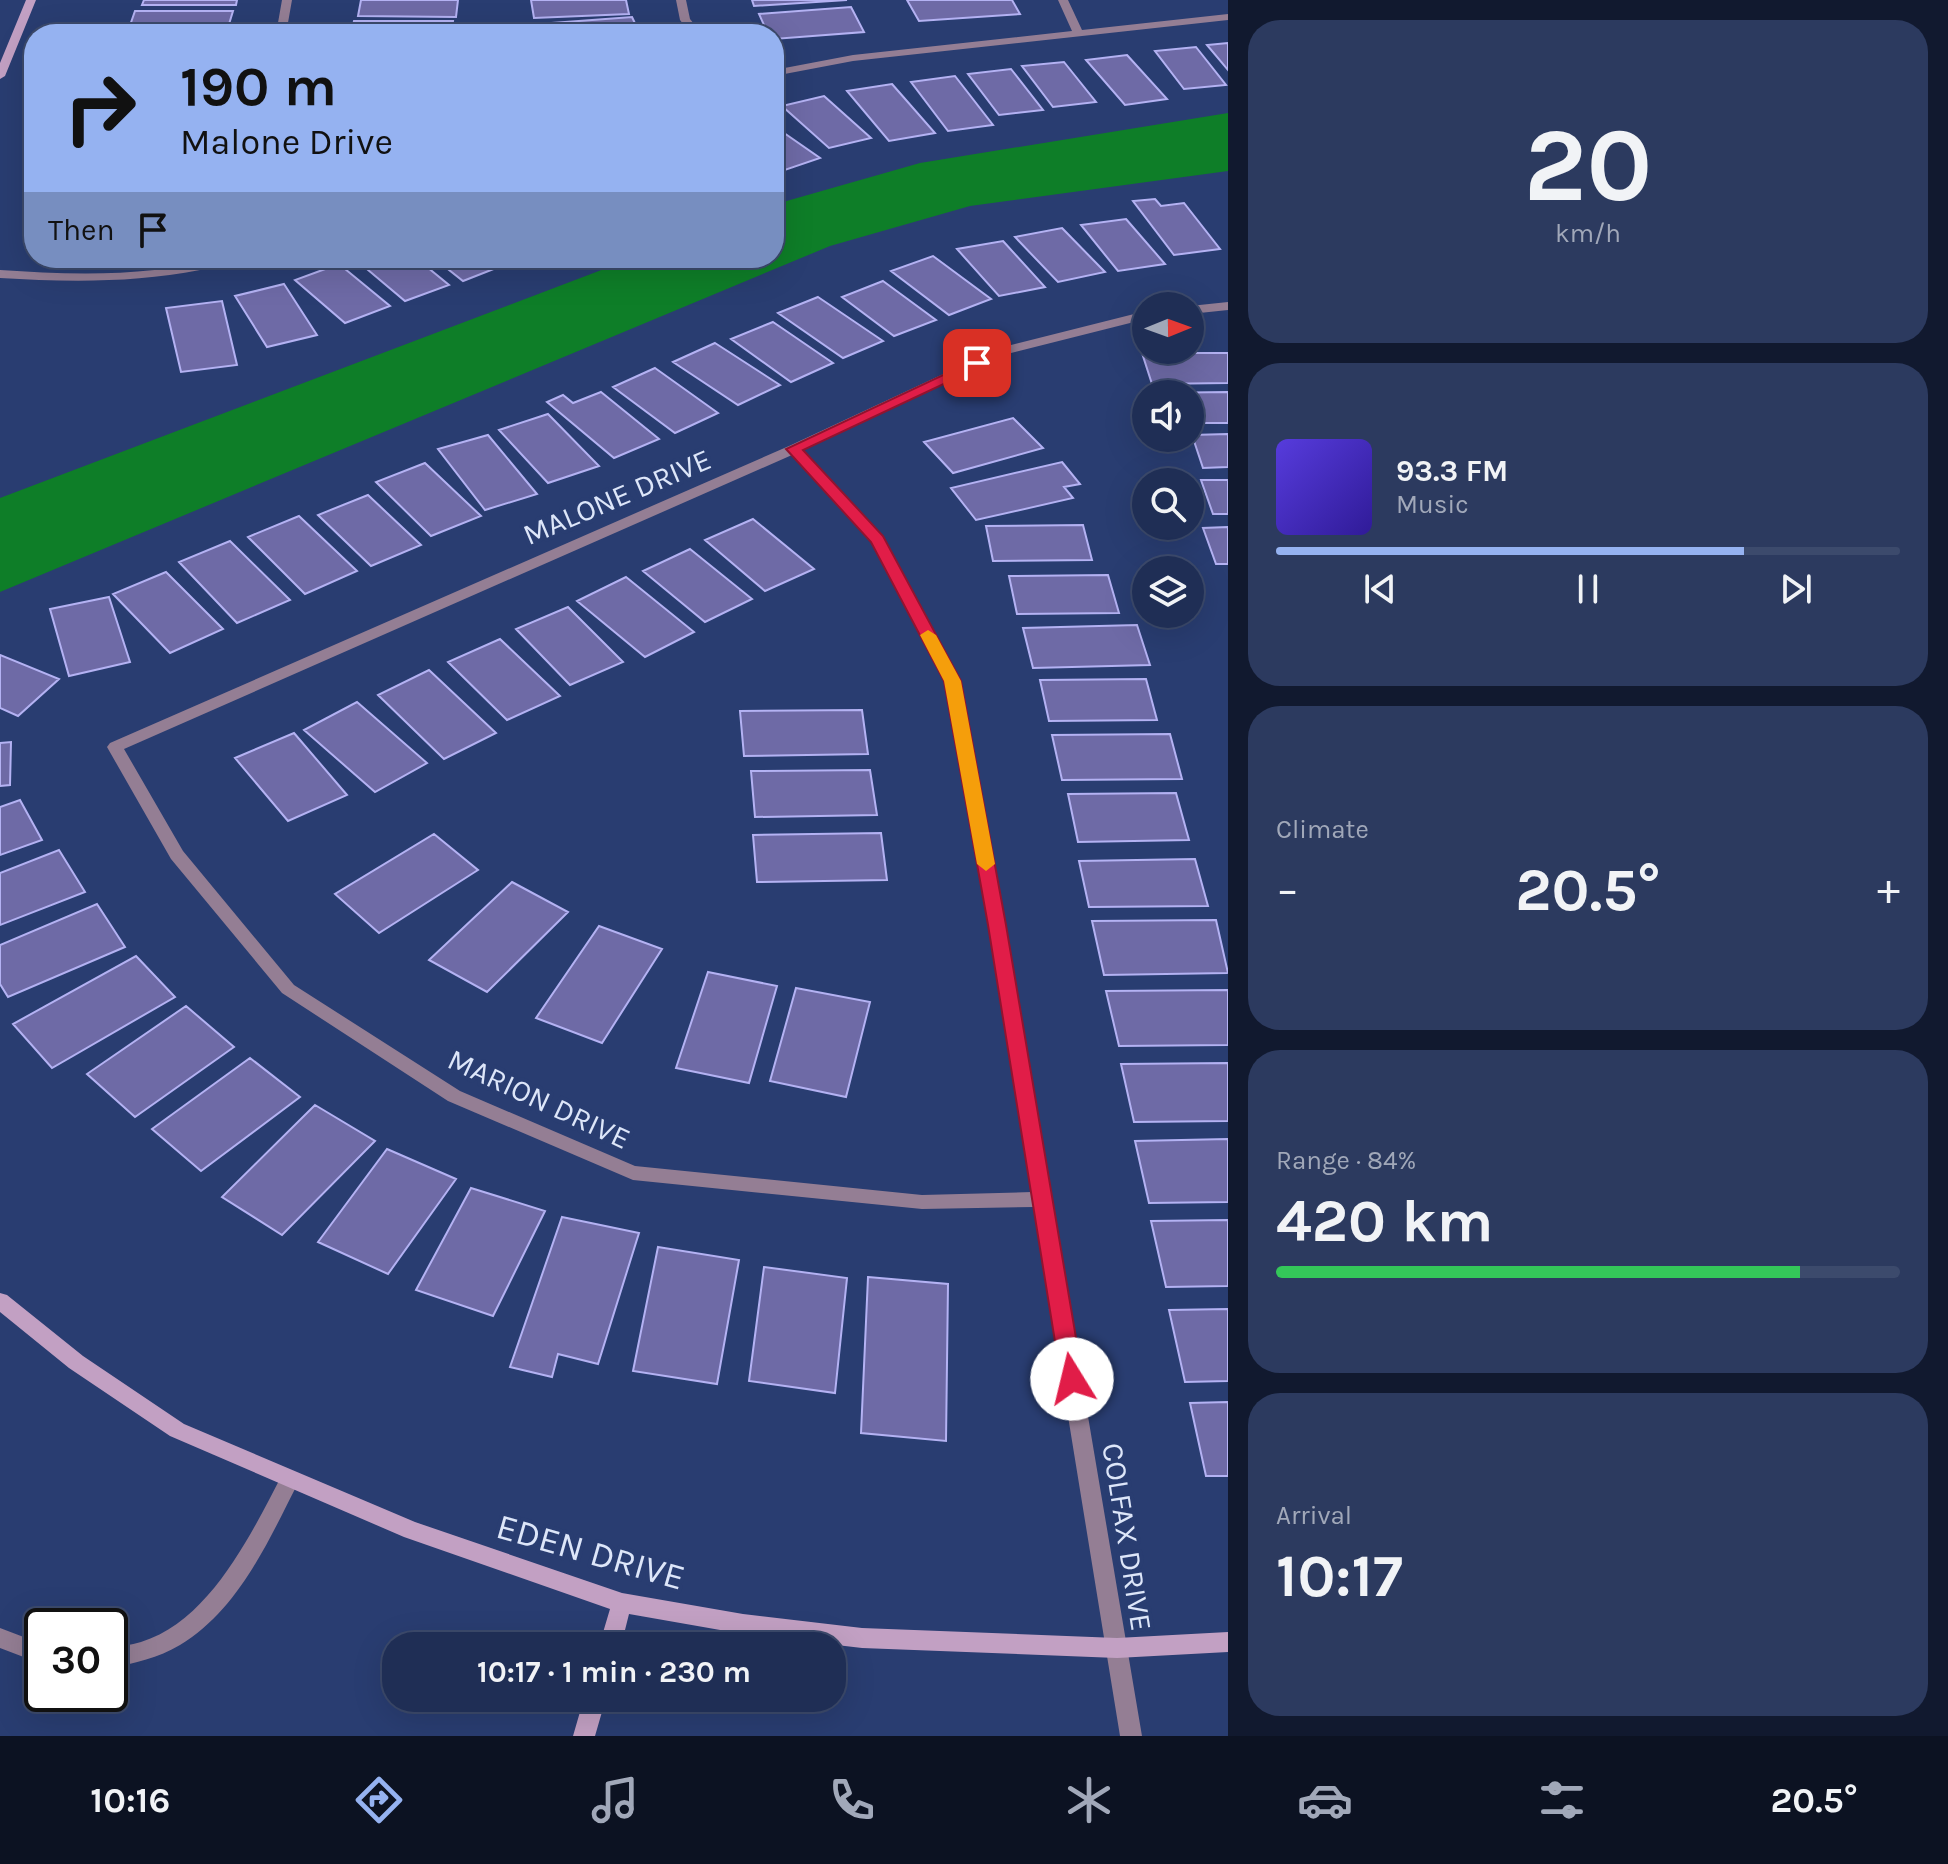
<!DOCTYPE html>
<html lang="en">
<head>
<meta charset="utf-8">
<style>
  :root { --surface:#1f2e55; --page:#2c3a5f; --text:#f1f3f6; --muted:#a1a8b9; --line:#3c4a6c; --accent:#95b2f1 }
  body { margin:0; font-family:Karla,sans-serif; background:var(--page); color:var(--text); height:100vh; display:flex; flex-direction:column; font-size:30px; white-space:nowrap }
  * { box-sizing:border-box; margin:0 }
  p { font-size:26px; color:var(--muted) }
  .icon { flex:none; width:44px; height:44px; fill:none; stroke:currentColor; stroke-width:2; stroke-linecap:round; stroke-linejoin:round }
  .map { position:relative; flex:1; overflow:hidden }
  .panel { display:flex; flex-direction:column; gap:20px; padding:20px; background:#11192f; width:720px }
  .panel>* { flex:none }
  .top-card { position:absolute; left:24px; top:24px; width:760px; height:244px; border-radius:32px; box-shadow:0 8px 32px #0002,0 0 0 2px var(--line); background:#95b2f1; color:#111; overflow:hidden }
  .needle { width:52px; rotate:89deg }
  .buttons { position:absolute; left:1132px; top:292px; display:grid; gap:16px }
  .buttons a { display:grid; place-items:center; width:72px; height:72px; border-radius:50%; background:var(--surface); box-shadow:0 8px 32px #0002,0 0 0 2px var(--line); font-size:40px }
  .speed { position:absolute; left:24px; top:1608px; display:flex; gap:16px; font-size:40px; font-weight:700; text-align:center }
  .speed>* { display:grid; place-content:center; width:104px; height:104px; border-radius:50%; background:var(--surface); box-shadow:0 8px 32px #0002,0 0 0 2px var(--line); line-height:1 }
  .speed .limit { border:4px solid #111; border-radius:12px; background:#fff; color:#111 }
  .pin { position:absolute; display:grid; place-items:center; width:68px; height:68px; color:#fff; margin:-34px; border-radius:16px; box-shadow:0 4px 12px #0006 }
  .me { position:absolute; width:88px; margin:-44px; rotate:351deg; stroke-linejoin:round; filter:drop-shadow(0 0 6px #0008) }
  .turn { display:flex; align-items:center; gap:28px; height:168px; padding:0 24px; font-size:36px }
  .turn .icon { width:104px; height:104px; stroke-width:2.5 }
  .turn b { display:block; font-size:56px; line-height:68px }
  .then { display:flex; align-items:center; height:76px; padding:0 24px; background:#0003; gap:16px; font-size:30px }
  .big { font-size:60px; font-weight:700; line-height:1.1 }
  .panel .tile { flex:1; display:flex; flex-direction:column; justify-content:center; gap:12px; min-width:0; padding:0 28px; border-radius:32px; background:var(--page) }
  .panel .dial { align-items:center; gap:0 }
  .dial b { font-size:104px; line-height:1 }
  .song { display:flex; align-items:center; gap:24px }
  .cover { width:96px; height:96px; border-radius:12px; background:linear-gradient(135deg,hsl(250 70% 55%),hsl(250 70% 35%)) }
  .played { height:8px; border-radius:4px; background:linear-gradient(90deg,var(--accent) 75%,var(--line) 75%) }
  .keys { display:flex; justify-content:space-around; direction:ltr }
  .heat { display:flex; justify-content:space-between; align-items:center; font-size:44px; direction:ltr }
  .charge { height:12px; border-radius:6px; background:linear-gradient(90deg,#34c759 84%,var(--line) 0) }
  .trip { position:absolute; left:382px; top:1632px; width:464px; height:80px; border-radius:32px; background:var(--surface); box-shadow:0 8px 32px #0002,0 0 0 2px var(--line); font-weight:700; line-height:80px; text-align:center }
  .dock { display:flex; height:128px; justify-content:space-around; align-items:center; background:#0c1222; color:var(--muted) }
  .dock .icon { width:56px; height:56px }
  .dock .current { color:var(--accent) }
  .dock b { font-size:36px; color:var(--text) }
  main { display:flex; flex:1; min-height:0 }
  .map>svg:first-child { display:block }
  .green { fill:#0e7e28 }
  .building { fill:#6e6aa6; stroke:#b4b2f3; stroke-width:2 }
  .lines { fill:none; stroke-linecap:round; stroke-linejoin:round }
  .lane { fill:#947e94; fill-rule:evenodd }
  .street { fill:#947e94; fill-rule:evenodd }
  .secondary { fill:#c2a0c3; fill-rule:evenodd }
  .route { fill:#e11d48; stroke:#92132f; stroke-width:2 }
  .slow { fill:#f59e0b }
  .labels { text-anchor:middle; stroke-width:8; stroke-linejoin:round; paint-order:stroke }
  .street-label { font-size:30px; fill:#dde6f9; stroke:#293d71 }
  .near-street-label { font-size:36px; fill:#dde6f9; stroke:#293d71 }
</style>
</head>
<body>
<main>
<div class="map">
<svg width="1228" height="1736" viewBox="0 0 1228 1736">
  <rect width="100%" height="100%" fill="#293d71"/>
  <path class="green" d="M 1228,113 L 1228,171 L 970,206 L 830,246 L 0,592 L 0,498 L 633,258 L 774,258 L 776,204 L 920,163 Z"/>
  <path class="building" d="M 144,0 L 237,0 L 236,5 L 142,5 Z
    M 361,0 L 458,0 L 456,17 L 358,16 Z
    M 531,0 L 626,0 L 629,14 L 534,18 Z
    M 752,0 L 847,0 L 754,6 Z
    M 907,0 L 1012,0 L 1020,14 L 919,21 Z
    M 851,7 L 864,32 L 774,39 L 774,34 L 768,34 L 759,14 Z
    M 135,11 L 233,11 L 226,34 L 127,34 Z
    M 632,17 L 640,34 L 542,34 L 539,24 Z
    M 354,21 L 453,21 L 451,34 L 351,34 Z
    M 1228,43 L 1228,70 L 1207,45 Z
    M 1196,47 L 1226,85 L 1184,89 L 1155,51 Z
    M 1127,55 L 1167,99 L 1125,105 L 1086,60 Z
    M 1064,62 L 1096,102 L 1053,107 L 1022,66 Z
    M 1011,69 L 1043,110 L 999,115 L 968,74 Z
    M 955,76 L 993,125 L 948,131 L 911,82 Z
    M 892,84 L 935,133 L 889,141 L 847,91 Z
    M 824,96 L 871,138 L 829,148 L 782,106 Z
    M 774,126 L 820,158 L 779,172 L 774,168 Z
    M 1155,199 L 1161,206 L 1184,203 L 1220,249 L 1174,255 L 1133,201 Z
    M 1126,219 L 1165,264 L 1118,271 L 1081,225 Z
    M 1062,228 L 1105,272 L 1058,282 L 1015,237 Z
    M 1003,241 L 1045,287 L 999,296 L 957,249 Z
    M 933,256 L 991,299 L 949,315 L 891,271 Z
    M 416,258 L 449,285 L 405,301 L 355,259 Z
    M 434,258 L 495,258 L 504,265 L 463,281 Z
    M 339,264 L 390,306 L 345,323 L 295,280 Z
    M 883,281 L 936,320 L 894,336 L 842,297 Z
    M 284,284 L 317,335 L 267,347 L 235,296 Z
    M 818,297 L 883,341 L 843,358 L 778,313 Z
    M 222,301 L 237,365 L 181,372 L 166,308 Z
    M 773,322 L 833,363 L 791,382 L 731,339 Z
    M 715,343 L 780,385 L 738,405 L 673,362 Z
    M 1142,353 L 1228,353 L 1228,383 L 1152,384 Z
    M 655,368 L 718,413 L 675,433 L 613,387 Z
    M 601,392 L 659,439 L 614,458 L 547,402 L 563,395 L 573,403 Z
    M 1228,392 L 1228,423 L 1190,423 L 1190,394 L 1149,393 Z
    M 548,414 L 599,466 L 548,483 L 499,430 Z
    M 1013,418 L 1043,448 L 953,473 L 924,442 Z
    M 1228,434 L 1228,467 L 1203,468 L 1192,435 Z
    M 488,435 L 537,494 L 485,510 L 438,449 Z
    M 1062,462 L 1080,484 L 1064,487 L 1073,498 L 976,520 L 951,488 Z
    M 425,463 L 481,516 L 431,536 L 376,482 Z
    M 1201,480 L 1228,480 L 1228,514 L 1213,514 Z
    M 368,495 L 421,545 L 371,566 L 318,515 Z
    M 299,516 L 357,571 L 305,594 L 248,537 Z
    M 753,519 L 814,569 L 765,591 L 705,540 Z
    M 1083,525 L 1092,560 L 993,561 L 986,526 Z
    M 1228,527 L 1228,564 L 1216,564 L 1203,528 Z
    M 230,541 L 290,600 L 237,623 L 179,562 Z
    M 690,549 L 752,599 L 705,622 L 643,571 Z
    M 166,572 L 223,629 L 170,653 L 113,594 Z
    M 1108,575 L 1119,613 L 1017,614 L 1009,576 Z
    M 626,577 L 694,632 L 645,657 L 577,601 Z
    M 109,597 L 130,662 L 69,676 L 50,609 Z
    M 568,607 L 623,662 L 570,685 L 516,629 Z
    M 1137,625 L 1150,665 L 1033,668 L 1023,628 Z
    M 500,639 L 560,696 L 507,720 L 448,662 Z
    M 0,655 L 59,679 L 18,716 L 0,708 Z
    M 429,670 L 496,733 L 444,759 L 378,695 Z
    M 1146,679 L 1157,720 L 1049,721 L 1040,680 Z
    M 357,702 L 427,763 L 375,792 L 304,730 Z
    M 862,710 L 868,754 L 744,756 L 740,711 Z
    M 294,733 L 347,795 L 288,821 L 235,758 Z
    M 1170,734 L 1182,779 L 1062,780 L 1052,735 Z
    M 11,742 L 10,785 L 0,786 L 0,743 Z
    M 870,770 L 877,815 L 755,817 L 751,771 Z
    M 1176,793 L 1189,840 L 1078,842 L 1068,794 Z
    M 20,800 L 42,840 L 0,855 L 0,807 Z
    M 881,833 L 887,880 L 757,882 L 753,835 Z
    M 434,834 L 478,870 L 379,933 L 335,894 Z
    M 59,850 L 85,892 L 0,925 L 0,873 Z
    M 1195,859 L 1208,906 L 1089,907 L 1079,861 Z
    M 512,882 L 568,912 L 487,992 L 429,960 Z
    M 97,904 L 125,947 L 8,997 L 0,984 L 0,945 Z
    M 1216,920 L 1228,973 L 1104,975 L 1092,921 Z
    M 599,926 L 662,949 L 602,1043 L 536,1018 Z
    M 136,956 L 175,997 L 52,1068 L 13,1024 Z
    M 708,972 L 777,986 L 749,1083 L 676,1068 Z
    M 796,988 L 870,1002 L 846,1097 L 770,1081 Z
    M 1228,990 L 1228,1045 L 1119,1046 L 1106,991 Z
    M 186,1006 L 234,1047 L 135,1117 L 87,1074 Z
    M 250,1058 L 300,1097 L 201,1171 L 152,1129 Z
    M 1228,1063 L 1228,1121 L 1134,1122 L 1121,1064 Z
    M 315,1105 L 375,1141 L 282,1235 L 222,1197 Z
    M 1228,1139 L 1228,1202 L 1149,1203 L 1135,1141 Z
    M 387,1149 L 456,1179 L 388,1274 L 318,1242 Z
    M 471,1188 L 545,1211 L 493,1316 L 416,1290 Z
    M 562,1217 L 639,1233 L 598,1364 L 558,1354 L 552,1377 L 510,1367 Z
    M 1228,1220 L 1228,1286 L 1166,1287 L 1151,1221 Z
    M 658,1247 L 739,1260 L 717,1384 L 633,1371 Z
    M 764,1267 L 847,1278 L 835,1393 L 749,1381 Z
    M 868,1277 L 948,1284 L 946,1441 L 861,1433 Z
    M 1228,1309 L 1228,1381 L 1185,1382 L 1169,1310 Z
    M 1228,1402 L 1228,1476 L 1206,1476 L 1190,1403 Z"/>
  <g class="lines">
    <path class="lane" d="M 289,1472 L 296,1475 L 299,1481 L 296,1487 C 267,1544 237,1611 180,1645 C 158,1658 135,1663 110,1668 L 110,1648 C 120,1646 131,1645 141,1642 C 210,1621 251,1534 282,1475 Z
      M 0,1628 L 42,1644 L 42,1664 L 0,1648 Z"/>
    <path class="street" d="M 282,0 L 292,0 L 286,34 L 276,34 Z
      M 676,0 L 686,0 L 690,19 L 702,34 L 691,34 L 680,20 Z
      M 1058,0 L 1068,0 L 1082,30 L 1228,14 L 1228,20 L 853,61 L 774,76 L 774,70 L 853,55 L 1072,31 Z
      M 222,258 L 241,258 C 230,265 213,268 200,270 C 134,283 67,282 0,278 L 0,270 C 73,275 150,277 222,258 Z
      M 1228,302 L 1228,310 L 1190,314 L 1190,306 Z
      M 1146,311 L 1146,319 L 1007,354 L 802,450 L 885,540 L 959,681 L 1005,925 L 1142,1736 L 1120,1736 L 1034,1207 L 922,1209 L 633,1180 L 448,1101 L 282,993 L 171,859 L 107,747 L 110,743 L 789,446 L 999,348 ZM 792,455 L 872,542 L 945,681 L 989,925 L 1032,1192 L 922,1195 L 635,1166 L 460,1091 L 294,985 L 183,851 L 124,749 Z"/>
    <path class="secondary" d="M 26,0 L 36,0 L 5,76 L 0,79 L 0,63 Z
      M 0,1293 L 7,1295 L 83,1356 L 184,1424 L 415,1522 L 622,1593 L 743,1614 L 862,1628 L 1117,1638 L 1228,1632 L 1228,1652 L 1117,1658 L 862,1648 L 743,1634 L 629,1614 L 621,1646 L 599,1646 L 610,1609 L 404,1537 L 170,1436 L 69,1368 L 0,1312 Z
      M 584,1698 L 606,1698 L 595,1736 L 573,1736 Z"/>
  </g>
  <path class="route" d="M 977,359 L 982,360 L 982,366 L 803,450 L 883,536 L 961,681 L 1006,925 L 1083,1379 L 1080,1386 L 1064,1386 L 1061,1379 L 988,925 L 944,681 L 871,542 L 786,449 Z"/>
  <path class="slow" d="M 928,630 L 936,635 L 961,681 L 995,864 L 986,871 L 977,864 L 944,681 L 920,635 Z"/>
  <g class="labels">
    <g class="street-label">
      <text transform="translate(617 497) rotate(-23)" y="10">MALONE DRIVE</text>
      <text transform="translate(539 1099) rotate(25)" y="10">MARION DRIVE</text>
      <text transform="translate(1127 1537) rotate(81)" y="10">COLFAX DRIVE</text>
    </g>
    <g class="near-street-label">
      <text transform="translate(591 1551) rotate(16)" y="13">EDEN DRIVE</text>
    </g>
  </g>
</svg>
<div class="buttons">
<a><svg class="needle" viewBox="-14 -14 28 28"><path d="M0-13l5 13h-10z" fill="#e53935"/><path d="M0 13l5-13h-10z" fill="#a1a8b9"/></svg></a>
<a><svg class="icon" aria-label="sound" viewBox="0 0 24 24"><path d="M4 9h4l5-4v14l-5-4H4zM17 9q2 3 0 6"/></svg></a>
<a><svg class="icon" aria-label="search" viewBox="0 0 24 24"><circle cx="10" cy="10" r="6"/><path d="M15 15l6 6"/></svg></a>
<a><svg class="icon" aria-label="layers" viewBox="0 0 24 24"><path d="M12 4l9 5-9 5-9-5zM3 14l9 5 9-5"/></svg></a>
</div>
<div class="speed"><div class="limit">30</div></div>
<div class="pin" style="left:977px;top:363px;background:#d93025"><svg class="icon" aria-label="arrive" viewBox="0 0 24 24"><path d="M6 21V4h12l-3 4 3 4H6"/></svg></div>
<svg class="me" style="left:1072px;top:1379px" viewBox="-20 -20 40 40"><circle r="19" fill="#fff"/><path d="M0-13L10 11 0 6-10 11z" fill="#e11d48"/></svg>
<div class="trip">10:17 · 1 min · 230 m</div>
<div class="top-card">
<div class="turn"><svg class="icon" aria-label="right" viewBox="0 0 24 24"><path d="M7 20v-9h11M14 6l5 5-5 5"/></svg><div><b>190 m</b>Malone Drive</div></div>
<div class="then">Then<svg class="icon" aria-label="arrive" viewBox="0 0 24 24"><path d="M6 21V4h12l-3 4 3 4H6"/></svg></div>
</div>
</div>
<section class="panel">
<div class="tile dial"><b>20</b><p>km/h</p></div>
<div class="tile">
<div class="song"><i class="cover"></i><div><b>93.3 FM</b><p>Music</p></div></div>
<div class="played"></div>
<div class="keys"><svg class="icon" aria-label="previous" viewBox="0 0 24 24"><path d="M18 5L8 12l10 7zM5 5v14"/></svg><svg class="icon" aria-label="pause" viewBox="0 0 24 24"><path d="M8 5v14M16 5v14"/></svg><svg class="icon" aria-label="next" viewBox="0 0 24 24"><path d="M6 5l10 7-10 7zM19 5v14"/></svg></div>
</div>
<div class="tile"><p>Climate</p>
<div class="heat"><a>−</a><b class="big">20.5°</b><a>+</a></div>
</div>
<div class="tile"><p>Range · 84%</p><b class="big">420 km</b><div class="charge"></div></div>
<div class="tile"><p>Arrival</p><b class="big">10:17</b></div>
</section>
</main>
<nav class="dock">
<b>10:16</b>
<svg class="icon current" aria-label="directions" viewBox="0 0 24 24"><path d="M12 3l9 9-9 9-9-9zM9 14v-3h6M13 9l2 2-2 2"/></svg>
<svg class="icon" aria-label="music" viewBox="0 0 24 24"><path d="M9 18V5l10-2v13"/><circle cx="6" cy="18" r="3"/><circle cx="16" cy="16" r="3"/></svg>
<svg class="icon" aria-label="phone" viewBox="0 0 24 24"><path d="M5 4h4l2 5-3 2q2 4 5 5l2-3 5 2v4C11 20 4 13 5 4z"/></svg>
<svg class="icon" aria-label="climate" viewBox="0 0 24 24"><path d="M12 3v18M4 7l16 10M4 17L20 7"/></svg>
<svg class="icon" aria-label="car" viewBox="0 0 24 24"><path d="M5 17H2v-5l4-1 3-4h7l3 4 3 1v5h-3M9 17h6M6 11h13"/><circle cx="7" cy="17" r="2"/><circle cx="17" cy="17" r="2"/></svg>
<svg class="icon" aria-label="filters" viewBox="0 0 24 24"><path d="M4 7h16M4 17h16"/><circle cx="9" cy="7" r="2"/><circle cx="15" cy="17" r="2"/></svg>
<b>20.5°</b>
</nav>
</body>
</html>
